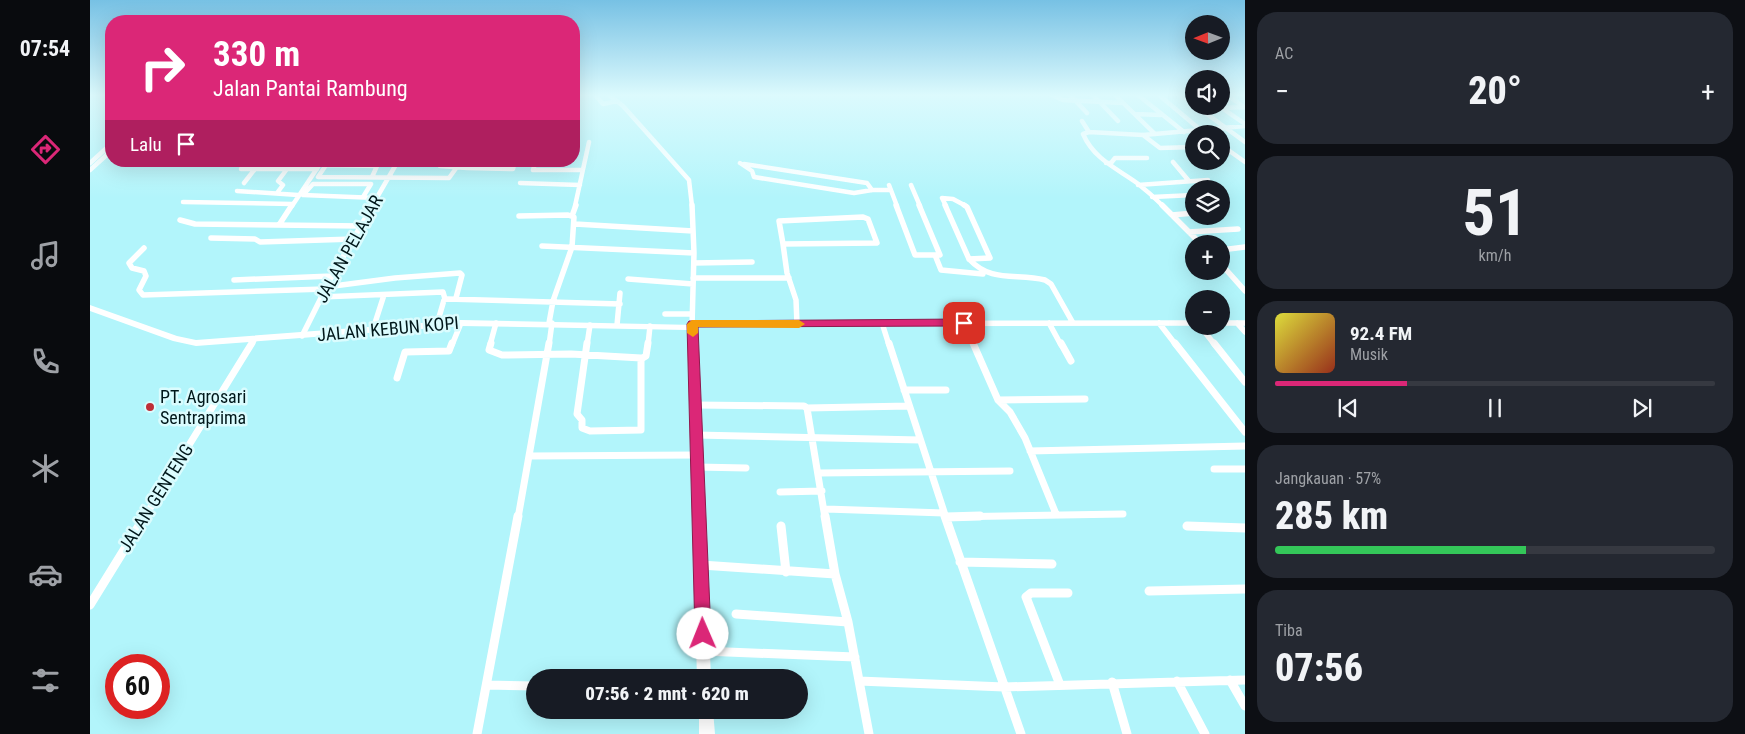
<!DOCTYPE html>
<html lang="id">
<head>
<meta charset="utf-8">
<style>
  :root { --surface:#171b24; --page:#242831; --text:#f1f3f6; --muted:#9ea1a6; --line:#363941; --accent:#db2777 }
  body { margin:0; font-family:"Roboto Condensed",sans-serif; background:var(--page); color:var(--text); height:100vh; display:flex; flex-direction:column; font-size:19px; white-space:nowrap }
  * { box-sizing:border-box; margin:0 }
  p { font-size:16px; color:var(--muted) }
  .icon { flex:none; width:28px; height:28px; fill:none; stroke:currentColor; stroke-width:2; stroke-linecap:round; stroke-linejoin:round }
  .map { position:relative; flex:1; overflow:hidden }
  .details { display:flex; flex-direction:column; gap:12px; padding:12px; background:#0d0f14; width:500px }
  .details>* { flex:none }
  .banner { position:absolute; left:15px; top:15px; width:475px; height:152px; border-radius:20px; box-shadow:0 5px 20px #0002; background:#db2777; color:#fff; overflow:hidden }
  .needle { width:32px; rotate:269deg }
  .fabs { position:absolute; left:1095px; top:15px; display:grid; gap:10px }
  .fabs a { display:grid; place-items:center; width:45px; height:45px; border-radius:50%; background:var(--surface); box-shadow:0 5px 20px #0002; font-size:25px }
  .speed { position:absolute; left:15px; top:654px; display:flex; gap:10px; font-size:25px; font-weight:700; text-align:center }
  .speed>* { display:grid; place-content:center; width:65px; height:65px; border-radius:50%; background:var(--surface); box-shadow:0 5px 20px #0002; line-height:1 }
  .speed .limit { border:8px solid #d22; background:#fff; color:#111 }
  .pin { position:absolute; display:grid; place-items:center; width:42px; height:42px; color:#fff; margin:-21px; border-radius:10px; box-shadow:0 2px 8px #0006 }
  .me { position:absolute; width:55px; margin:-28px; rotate:359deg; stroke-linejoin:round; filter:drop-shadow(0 0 4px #0008) }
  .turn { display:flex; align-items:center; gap:18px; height:105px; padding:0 25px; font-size:22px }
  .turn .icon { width:65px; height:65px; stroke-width:2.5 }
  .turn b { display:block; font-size:35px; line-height:42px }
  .then { display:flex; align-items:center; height:48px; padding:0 25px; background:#0003; gap:10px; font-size:19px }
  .big { font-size:38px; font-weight:800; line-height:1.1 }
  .details .card { flex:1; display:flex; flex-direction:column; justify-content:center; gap:8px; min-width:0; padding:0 18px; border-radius:20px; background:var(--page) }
  .details .dial { align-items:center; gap:0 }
  .dial b { font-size:65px; line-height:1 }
  .song { display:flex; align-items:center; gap:15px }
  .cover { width:60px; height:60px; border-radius:8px; background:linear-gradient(135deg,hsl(60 70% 55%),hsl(10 70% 35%)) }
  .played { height:5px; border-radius:2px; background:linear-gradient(90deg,var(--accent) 30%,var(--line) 30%) }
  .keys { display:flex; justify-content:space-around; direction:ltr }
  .heat { display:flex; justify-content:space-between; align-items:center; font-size:28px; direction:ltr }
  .charge { height:8px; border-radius:4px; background:linear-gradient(90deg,#34c759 57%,var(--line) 0) }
  .trip { position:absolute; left:436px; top:669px; width:282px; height:50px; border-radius:25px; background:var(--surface); box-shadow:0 5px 20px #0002; font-weight:800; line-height:50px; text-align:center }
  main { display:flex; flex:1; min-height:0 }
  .menu { display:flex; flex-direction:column; width:90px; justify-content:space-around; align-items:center; background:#090b0e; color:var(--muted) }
  .menu .icon { width:35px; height:35px }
  .menu .on { color:var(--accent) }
  .menu b { font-size:22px; color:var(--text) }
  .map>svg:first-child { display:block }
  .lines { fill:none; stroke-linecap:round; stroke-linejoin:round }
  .street-far3 { stroke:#fff; stroke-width:4.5 }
  .street-far2 { stroke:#fff; stroke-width:5.5 }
  .street-far1 { stroke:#fff; stroke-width:7 }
  .street { stroke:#fff; stroke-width:9 }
  .primary { fill:#fff; fill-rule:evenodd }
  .route { fill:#db2777; stroke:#8e194d }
  .slow { fill:#f59e0b }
  .poi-dot { fill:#be2e38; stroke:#dbfcfe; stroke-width:2 }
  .labels { text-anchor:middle; stroke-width:5; stroke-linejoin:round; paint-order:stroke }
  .street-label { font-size:18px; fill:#00171a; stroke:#dbfcfe }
  .poi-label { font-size:18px; fill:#00171a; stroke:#dbfcfe; text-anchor:start }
</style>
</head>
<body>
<main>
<nav class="menu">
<b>07:54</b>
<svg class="icon on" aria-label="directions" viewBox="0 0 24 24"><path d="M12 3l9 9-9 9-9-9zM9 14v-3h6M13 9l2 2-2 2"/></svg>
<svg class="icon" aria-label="music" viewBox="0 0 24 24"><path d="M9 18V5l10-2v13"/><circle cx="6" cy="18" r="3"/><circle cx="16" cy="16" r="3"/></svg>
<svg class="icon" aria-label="phone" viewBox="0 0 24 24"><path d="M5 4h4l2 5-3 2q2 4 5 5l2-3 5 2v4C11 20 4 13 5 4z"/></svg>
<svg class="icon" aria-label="climate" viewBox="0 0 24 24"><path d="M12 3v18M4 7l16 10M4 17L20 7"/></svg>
<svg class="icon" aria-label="car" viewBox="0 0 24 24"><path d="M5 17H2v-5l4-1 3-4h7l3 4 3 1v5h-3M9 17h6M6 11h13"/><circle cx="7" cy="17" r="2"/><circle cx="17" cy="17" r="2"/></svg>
<svg class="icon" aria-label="filters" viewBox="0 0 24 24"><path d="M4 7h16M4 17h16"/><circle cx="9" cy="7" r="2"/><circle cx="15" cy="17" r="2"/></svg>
</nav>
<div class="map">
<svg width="1155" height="734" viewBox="0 0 1155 734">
  <rect width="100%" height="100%" fill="#b2f5fb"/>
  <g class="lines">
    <path class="street-far3" d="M 505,95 L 513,104 L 527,101
      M 519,95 L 533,106 L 599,180 L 602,206
      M 962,95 L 973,100 L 1033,103
      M 980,95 L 997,113
      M 1003,95 L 1028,121
      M 1025,95 L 1065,134
      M 1048,95 L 1094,132
      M 1069,95 L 1113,132
      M 1091,95 L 1104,105
      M 1137,95 L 1154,107
      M 1106,106 L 1155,142
      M 1129,106 L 1155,124
      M 1131,108 L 1154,107
      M 1045,114 L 1071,115
      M 992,121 L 999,132
      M 1053,135 L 1070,148 L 1104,147
      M 1131,145 L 1155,162
      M 446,161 L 443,170 L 492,170
      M 1083,162 L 1099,181
      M 0,163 L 21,144
      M 650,163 L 662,171 L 664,177 L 764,193 L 782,190 L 801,190
      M 1016,163 L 1021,163 L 1025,158 L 1057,158
      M 283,164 L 307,164
      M 654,164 L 777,183 L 782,190
      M 350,166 L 377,168 L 380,161
      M 377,168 L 423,169 L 425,161
      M 151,169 L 227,169
      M 0,170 L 21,151
      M 282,177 L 287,166 L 236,165 L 228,177 L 359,178 L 367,167
      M 154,183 L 165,169
      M 430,183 L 490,185
      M 799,185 L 807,206
      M 821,185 L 830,206
      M 1048,185 L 1118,180
      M 147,191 L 208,195
      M 187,193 L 193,185 L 188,181 L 197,169
      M 273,197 L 281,184 L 223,184 L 213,195 L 287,198
      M 1062,197 L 1104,195
      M 93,202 L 202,204
      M 202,206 L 232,161
      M 282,206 L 308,161
      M 485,206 L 499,142
      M 856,206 L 852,198 L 863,199 L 876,206
      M 1073,206 C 1065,198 1056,190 1047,183 C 1026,168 1004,159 993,134 L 999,132 L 1053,135 L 1155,126"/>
    <path class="street-far2" d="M 806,205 L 825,255 L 845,255
      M 829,205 L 850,255 L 845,255 L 851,270 L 893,274
      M 855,205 L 879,259
      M 874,205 L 877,207 L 900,258 L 879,259
      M 1072,205 L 1111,244
      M 1082,215 L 1104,213
      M 429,216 L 478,215 L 484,217 L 482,247 L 463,301 L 459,323
      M 482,216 L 486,205
      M 773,217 L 778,219 L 787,243 L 693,244 L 689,221 Z
      M 90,220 L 105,224 L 272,226
      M 485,224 L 603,231
      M 189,225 L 202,205
      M 1099,232 L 1148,229
      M 121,238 L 165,239 L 170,242 L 264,239
      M 693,244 L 697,273 L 706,300 L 707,324
      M 452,246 L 604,253
      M 54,248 L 39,263 L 42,268 L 54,271 L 56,276 L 49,290 L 53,295 L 235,289
      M 1131,250 L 1155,247
      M 879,259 C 901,283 926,273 955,280 L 961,284 L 983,323
      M 604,263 L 662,262
      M 1131,264 L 1155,291
      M 603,278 L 699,278
      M 538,279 L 603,284
      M 144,280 L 242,276
      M 236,287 L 305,278 L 370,273 L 372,275 L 366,298
      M 231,297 L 353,292 L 355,299
      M 575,314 L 602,314
      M 792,323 L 799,345
      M 874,323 L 884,345
      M 959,323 L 971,345
      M 1069,323 L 1086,345
      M 1131,323 L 1155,323
      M 1147,323 L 1155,332
      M 347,324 L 354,300 L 357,299 L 530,304
      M 602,324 L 1104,323
      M 527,325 L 530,293
      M 602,326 L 604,253 L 602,205
      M 1110,326 L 1125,345
      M 283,329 L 294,295
      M 212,336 L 242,276 L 283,205
      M 161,345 L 164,340
      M 362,345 L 371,323
      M 400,345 L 406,323
      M 459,345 L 462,323
      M 497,345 L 500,325
      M 558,345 L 560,326"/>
    <path class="street-far1" d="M 401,343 L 399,350 L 412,355 L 481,354 L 551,358
      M 497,343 L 487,414 L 492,420 L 492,428 L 500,431 L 551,430 L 551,359 L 556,356 L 558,343
      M 799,343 L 856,518
      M 883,343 L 908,400 L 920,412 L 935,438 L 966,514
      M 971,343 L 981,361
      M 1085,343 L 1155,432
      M 1124,343 L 1155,382
      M 307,378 L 315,352 L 359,351 L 362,343
      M 814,390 L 856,390
      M 908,400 L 995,399
      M 605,405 L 714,406 L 717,408 L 819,406
      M 717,408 L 735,518
      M 606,435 L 830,440
      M 940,451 L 1155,446
      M 439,456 L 606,455
      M 607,467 L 656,468
      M 1124,469 L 1155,469
      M 729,473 L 920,471
      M 690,492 L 732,491
      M 736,509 L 854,513
      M 856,517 L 1033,514
      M 54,518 L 162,343
      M 428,518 L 459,343"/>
    <path class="street" d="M 735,516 L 745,574 L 758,622 L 779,734
      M 855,516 L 931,734
      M 856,517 L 890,516
      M 691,526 L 696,572
      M 1097,526 L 1155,528
      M 870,562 L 962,564
      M 611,565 L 745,574
      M 1059,591 L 1155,589
      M 0,605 L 55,516
      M 646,614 L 758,622
      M 613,651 L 765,657
      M 1140,680 L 1155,706
      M 769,681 L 914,687 L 1155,680
      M 1087,681 L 1115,734
      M 1022,682 L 1037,734
      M 397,685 L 445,686
      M 970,685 L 936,597 L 941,593 L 978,593
      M 387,734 L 428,516"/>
    <path class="primary" d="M 0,305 L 87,336 L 106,340 L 371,320 L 605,325 L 607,327 L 621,678 L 607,678 L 597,330 L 371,326 L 106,346 L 83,341 L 0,311 Z
      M 609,710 L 623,710 L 625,734 L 609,734 Z"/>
  </g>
  <linearGradient id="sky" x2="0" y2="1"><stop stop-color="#77c1e4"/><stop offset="0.48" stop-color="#dcfafd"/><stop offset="1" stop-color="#dcfafd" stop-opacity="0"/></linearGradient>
  <rect width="1155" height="198" fill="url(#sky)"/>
  <path class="route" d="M 874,319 L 879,323 L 874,326 L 608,327 L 621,634 L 618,639 L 613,642 L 607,639 L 605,634 L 597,324 L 599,321 Z"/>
  <path class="slow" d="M 602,320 L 709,320 L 715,324 L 709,328 L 608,327 L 608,333 L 603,337 L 597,333 L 597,324 Z"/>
  <circle class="poi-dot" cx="60" cy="407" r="5"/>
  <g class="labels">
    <g class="street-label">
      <text transform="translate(259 249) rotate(-61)" y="6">JALAN PELAJAR</text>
      <text transform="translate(298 329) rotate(-5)" y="6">JALAN KEBUN KOPI</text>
      <text transform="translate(66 498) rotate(-58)" y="6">JALAN GENTENG</text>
    </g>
    <g class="poi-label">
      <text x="70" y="403">PT. Agrosari<tspan x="70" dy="21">Sentraprima</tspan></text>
    </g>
  </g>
</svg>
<div class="fabs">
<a><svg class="needle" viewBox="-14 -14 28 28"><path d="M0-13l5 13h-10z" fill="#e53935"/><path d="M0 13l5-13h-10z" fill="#9ea1a6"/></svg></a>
<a><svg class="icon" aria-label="sound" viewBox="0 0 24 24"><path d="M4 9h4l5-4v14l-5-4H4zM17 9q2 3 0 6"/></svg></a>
<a><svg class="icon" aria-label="search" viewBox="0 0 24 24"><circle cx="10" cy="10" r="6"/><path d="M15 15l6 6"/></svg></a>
<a><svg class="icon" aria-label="layers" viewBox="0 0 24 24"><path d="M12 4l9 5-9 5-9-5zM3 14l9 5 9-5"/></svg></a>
<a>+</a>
<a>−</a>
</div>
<div class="speed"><div class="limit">60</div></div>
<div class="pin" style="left:874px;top:323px;background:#d93025"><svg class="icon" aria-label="arrive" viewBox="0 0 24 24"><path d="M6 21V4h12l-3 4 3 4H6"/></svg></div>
<svg class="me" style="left:613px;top:634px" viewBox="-20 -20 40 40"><circle r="19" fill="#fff"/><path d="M0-13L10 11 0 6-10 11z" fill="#db2777"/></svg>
<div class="trip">07:56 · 2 mnt · 620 m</div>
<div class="banner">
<div class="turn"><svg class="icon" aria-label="right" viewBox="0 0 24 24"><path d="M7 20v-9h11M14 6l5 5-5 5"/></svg><div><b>330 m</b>Jalan Pantai Rambung</div></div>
<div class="then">Lalu<svg class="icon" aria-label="arrive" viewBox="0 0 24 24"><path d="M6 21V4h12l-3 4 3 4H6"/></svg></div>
</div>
</div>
<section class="details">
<div class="card"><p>AC</p>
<div class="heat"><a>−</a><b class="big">20°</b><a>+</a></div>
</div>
<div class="card dial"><b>51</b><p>km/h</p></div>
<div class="card">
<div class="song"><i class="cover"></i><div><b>92.4 FM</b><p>Musik</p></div></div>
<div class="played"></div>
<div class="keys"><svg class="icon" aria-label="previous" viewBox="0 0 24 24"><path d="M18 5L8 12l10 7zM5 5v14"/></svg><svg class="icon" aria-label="pause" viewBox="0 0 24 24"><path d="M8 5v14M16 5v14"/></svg><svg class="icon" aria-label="next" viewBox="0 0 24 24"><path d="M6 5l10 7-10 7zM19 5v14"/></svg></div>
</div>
<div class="card"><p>Jangkauan · 57%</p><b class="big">285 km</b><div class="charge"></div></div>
<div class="card"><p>Tiba</p><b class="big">07:56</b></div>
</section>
</main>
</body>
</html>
